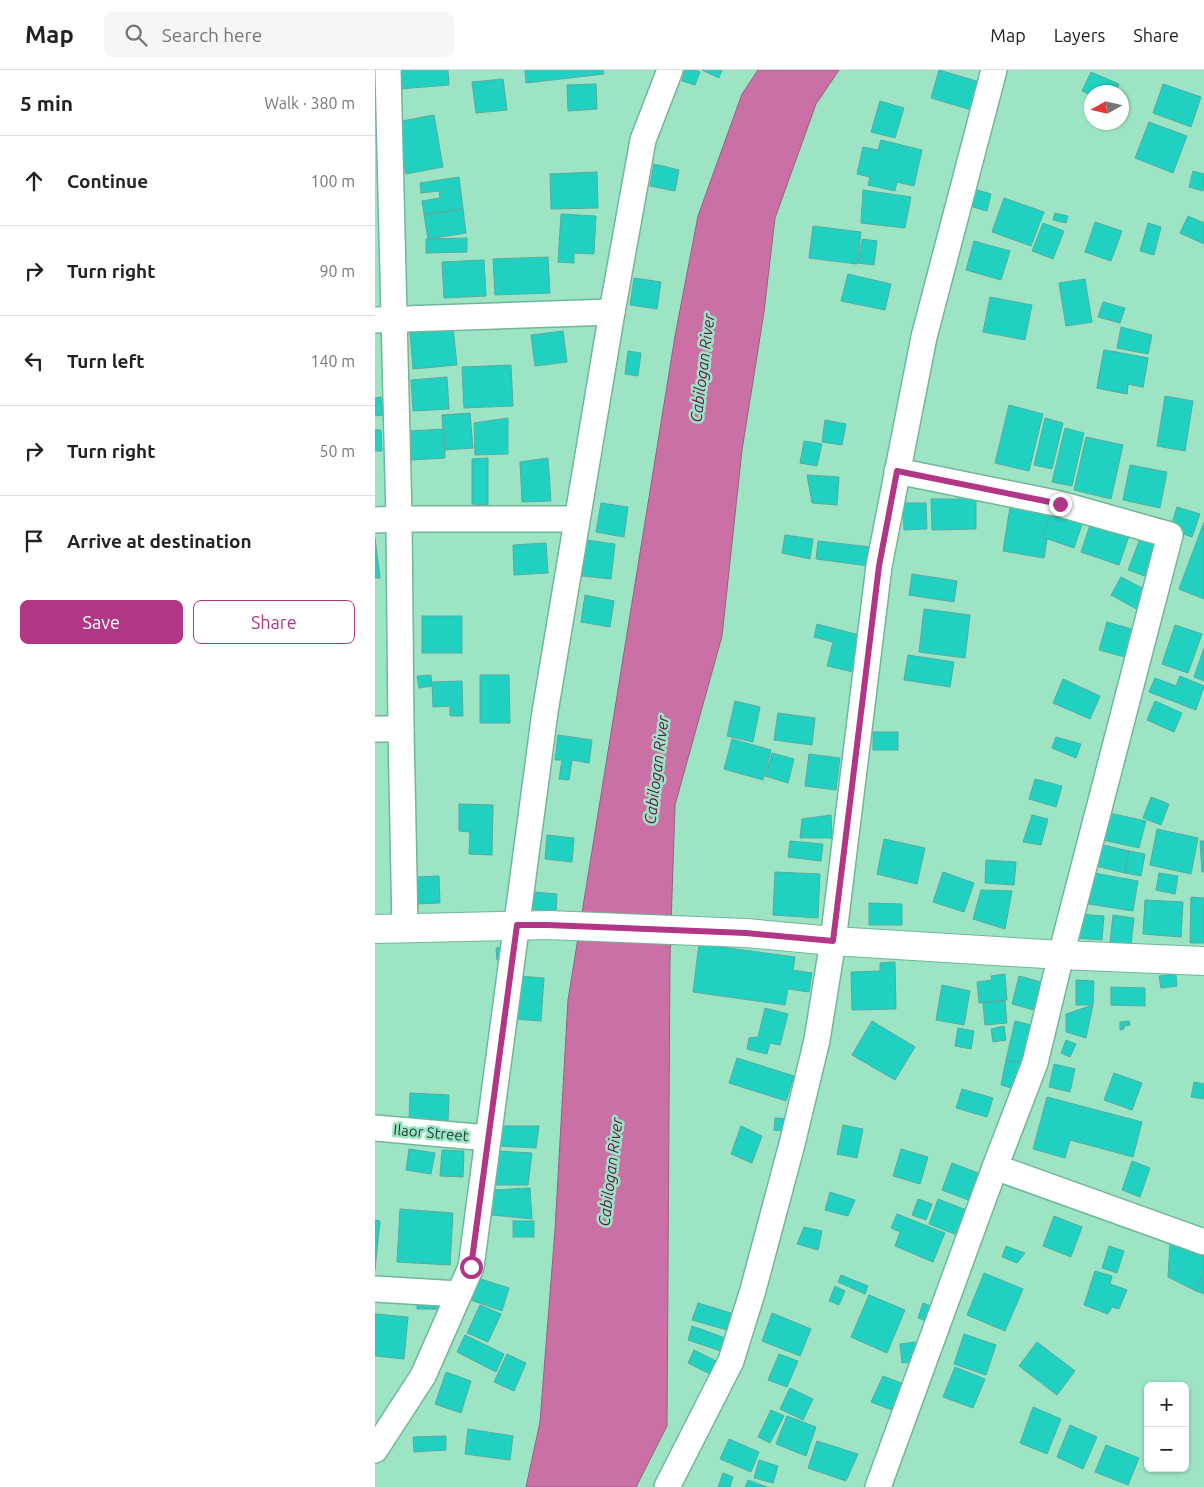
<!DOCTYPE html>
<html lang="en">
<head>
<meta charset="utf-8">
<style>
  body { margin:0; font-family:Ubuntu,sans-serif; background:#f6f6f6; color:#222 }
  .controls { position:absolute; right:15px; bottom:15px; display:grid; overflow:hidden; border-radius:8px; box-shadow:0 1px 4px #0004 }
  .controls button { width:45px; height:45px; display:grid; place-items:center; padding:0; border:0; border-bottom:1px solid #e0e0e0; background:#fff; color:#222; font:25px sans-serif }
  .compass { position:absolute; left:709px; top:15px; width:45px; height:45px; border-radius:50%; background:#fff; box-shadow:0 1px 4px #0004; rotate:262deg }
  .stop { position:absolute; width:15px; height:15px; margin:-11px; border:4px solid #b23686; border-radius:50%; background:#fff }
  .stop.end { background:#b23686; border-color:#fff; box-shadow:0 1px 5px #0008 }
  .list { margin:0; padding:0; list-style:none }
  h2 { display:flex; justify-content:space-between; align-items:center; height:65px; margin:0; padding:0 20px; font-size:21px }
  h2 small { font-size:16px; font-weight:400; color:#767676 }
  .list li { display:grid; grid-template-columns:32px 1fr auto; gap:15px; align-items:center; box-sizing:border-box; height:90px; padding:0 20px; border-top:1px solid #e0e0e0 }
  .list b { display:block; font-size:19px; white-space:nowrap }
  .list em { font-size:16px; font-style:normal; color:#767676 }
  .actions { display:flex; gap:10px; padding:15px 20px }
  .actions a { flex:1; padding:11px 0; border:1px solid #b23686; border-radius:8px; text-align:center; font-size:18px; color:#b23686 }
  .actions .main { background:#b23686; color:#fff }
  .icon { flex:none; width:28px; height:28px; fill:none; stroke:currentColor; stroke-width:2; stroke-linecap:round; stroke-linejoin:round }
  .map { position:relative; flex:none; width:829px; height:1417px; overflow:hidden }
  header { display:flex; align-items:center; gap:30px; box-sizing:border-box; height:70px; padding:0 25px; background:#fff; border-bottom:1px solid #e0e0e0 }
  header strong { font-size:24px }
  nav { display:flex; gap:28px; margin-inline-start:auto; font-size:18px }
  .search { width:350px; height:45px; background:#f6f6f6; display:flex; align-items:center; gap:12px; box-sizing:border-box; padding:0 18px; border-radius:8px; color:#767676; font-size:19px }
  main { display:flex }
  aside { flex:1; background:#fff }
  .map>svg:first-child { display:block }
</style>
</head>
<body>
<header>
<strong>Map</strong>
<div class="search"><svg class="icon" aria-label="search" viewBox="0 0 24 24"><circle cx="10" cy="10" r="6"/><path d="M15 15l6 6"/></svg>Search here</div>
<nav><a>Map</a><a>Layers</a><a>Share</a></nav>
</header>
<main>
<aside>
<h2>5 min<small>Walk · 380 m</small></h2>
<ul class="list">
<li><svg class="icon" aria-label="ahead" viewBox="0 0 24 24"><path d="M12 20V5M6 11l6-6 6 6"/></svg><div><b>Continue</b></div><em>100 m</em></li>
<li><svg class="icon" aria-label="right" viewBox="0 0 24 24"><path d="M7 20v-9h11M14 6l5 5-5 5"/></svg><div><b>Turn right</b></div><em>90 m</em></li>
<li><svg class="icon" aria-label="left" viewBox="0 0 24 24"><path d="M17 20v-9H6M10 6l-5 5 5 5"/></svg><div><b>Turn left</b></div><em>140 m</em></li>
<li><svg class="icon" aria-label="right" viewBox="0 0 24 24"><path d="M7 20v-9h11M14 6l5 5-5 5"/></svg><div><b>Turn right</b></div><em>50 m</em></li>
<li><svg class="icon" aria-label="arrive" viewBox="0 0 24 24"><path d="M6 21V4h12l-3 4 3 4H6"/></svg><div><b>Arrive at destination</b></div></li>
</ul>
<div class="actions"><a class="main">Save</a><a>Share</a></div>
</aside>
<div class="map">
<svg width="829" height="1417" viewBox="0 0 829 1417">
  <rect width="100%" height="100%" fill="#9ce4c4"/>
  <polygon fill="#cb70a5" stroke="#966081" points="383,0 464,0 441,34 400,148 389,242 367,380 347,566 300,735 295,886 292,1356 261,1417 151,1417 165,1352 180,1160 193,930 300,266 323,146 367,24"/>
  <g fill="#20d1c2" stroke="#56aba1">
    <polygon points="23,0 73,0 74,15 24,19"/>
    <polygon points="150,0 228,0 229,4 151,13"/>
    <polygon points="310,0 320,0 325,2 320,15 307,11"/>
    <polygon points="327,0 347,0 344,8"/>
    <polygon points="564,0 608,13 600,41 556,28"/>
    <polygon points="716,2 744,14 741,22 716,22 716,25 707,21"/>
    <polygon points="128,9 132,40 101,43 97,12"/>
    <polygon points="221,14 222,39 193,41 192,15"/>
    <polygon points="788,14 826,27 816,57 778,43"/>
    <polygon points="505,31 529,38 520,68 496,62"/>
    <polygon points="59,45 68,97 31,104 22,52"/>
    <polygon points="774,52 812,66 798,103 760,88"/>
    <polygon points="506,70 547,80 539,116 522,112 520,121 493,115 495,107 482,104 488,77 503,80"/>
    <polygon points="279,94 304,100 300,121 275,116"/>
    <polygon points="818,101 829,104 828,121 814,117"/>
    <polygon points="222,102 223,138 176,139 175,104"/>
    <polygon points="84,107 88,139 49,144 47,131 65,128 64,121 46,123 45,113"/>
    <polygon points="599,119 616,124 612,141 595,136"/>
    <polygon points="488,120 536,127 530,158 486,153"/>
    <polygon points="629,128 669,142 656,176 617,162"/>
    <polygon points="88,139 91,163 53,169 49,145"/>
    <polygon points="680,143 693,146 691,153 678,150"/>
    <polygon points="186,144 221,146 219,184 199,183 199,193 183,192"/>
    <polygon points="813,146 829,153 829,174 805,163"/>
    <polygon points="720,152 747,161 736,191 710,182"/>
    <polygon points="668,153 689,161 678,189 657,181"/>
    <polygon points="773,153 786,157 779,185 765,181"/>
    <polygon points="438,156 486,162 482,194 434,188"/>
    <polygon points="92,168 92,182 51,183 51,169"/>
    <polygon points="487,169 502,171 499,195 483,193"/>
    <polygon points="599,171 635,181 626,210 591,200"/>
    <polygon points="173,187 175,223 120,225 118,189"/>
    <polygon points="109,190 111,226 69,228 67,192"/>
    <polygon points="473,204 516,214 510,240 466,231"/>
    <polygon points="259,208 286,212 282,239 255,235"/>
    <polygon points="710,209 717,252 691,256 684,213"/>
    <polygon points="615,227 657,235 650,270 608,262"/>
    <polygon points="728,232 750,238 745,253 723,247"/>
    <polygon points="78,257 82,295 38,299 35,262"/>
    <polygon points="746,257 777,265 773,284 742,278"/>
    <polygon points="188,261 192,292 160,296 156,265"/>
    <polygon points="729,280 773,288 768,317 753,314 752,324 722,318"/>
    <polygon points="729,280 773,288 768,317 753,314 752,324 722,318"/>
    <polygon points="253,281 266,283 263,306 250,304"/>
    <polygon points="136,295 138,336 89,338 87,297"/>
    <polygon points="72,307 74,339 38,341 36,310"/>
    <polygon points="790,326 818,331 810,381 782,376"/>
    <polygon points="6,327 8,345 0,346 0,328"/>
    <polygon points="634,335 668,344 654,401 620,393"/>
    <polygon points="95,343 98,378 69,380 67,345"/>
    <polygon points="133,348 133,384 100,385 99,353"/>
    <polygon points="670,348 688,353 677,399 659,395"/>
    <polygon points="450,350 471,354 467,375 447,372"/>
    <polygon points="690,358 709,363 697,416 677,412"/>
    <polygon points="69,359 70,388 36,390 35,361"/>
    <polygon points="0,360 6,360 7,381 0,381"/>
    <polygon points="711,367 748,375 736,429 699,420"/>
    <polygon points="429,371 447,374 442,396 425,393"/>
    <polygon points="113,388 113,435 97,434 97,389"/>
    <polygon points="173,388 176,431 147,432 145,392"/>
    <polygon points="755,395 792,402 785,438 748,430"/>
    <polygon points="432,405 464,407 462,435 437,433"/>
    <polygon points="556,429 601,429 601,459 557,460"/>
    <polygon points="226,433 253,437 249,467 221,462"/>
    <polygon points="528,433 551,433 552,459 529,460"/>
    <polygon points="635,437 676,444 669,488 628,481"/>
    <polygon points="802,437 825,444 817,467 795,460"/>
    <polygon points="678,438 709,449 699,478 667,467"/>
    <polygon points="716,452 754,466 744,495 706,482"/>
    <polygon points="829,452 829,529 804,519"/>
    <polygon points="410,465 438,469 435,489 407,483"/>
    <polygon points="766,466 785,473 773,507 753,500"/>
    <polygon points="0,468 5,508 0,508"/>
    <polygon points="211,470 240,474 236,509 207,506"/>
    <polygon points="443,471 496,477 494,496 441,489"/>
    <polygon points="171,473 173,503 139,505 138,475"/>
    <polygon points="537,504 582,511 579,532 534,525"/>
    <polygon points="746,507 773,521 763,540 736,525"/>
    <polygon points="210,525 239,531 235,557 206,552"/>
    <polygon points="549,539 595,545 590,588 544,582"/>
    <rect x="47" y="546" width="40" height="37"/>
    <polygon points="732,552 764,561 757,589 724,580"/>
    <polygon points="442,554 492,567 483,603 452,596 458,572 439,567"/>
    <polygon points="800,555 827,564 813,603 787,594"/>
    <polygon points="829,578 829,611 819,607"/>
    <polygon points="533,585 579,592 575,617 529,610"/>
    <polygon points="56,605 57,616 44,618 42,606"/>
    <polygon points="105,605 134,605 135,653 105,653"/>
    <polygon points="805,606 829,616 821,640 774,622 780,608 801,616"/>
    <polygon points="688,609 725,626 715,649 678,633"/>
    <polygon points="87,611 88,646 75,646 75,636 58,637 57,612"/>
    <polygon points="360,631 385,637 378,672 352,666"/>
    <polygon points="780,631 807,643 799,662 772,650"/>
    <polygon points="403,643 440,648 437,675 399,670"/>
    <rect x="498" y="662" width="25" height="18"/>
    <polygon points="183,665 217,670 214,693 197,690 194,710 184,709 187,690 180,690"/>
    <polygon points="681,667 706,674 701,688 677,678"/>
    <polygon points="357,669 396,680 388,710 349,699"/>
    <polygon points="397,683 419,689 413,713 390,706"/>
    <polygon points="434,684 465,688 461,720 430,716"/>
    <polygon points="660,709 687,716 681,737 654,729"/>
    <polygon points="776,727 794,734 786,755 768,748"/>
    <polygon points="84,734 118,735 117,785 94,784 95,762 84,761"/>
    <polygon points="734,743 771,751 764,778 728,770"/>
    <polygon points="456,745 457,768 425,768 427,749"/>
    <polygon points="657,745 673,749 666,775 648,772"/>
    <polygon points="782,759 823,768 816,804 775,795"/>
    <polygon points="172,765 199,768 197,792 170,789"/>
    <polygon points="509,769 550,778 542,814 502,804"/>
    <polygon points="415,771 448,774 446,791 413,787"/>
    <polygon points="825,771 829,771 829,802 827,802"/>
    <polygon points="724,774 754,781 750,803 721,796"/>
    <polygon points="754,781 770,784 766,806 750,803"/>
    <polygon points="611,790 641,792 639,815 610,813"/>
    <polygon points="400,802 445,804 443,848 398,845"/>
    <polygon points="568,802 599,813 589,842 558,832"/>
    <polygon points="719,803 763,811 758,841 714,834"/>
    <polygon points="784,803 803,806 800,824 781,820"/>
    <polygon points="64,806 65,833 42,834 41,807"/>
    <polygon points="606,820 637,821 630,859 598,849"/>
    <polygon points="158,822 182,824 181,841 157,839"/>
    <polygon points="816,827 829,828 829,873 815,873"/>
    <polygon points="770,830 808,832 806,867 768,864"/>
    <polygon points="494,833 527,834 527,855 494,855"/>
    <polygon points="702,844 729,846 727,870 701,868"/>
    <polygon points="738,845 759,848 756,875 735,872"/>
    <polygon points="324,874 420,887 418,900 437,903 434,922 413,919 410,935 318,922"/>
    <polygon points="132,876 133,888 122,890 121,878"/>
    <polygon points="520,892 521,939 477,940 476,902 505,901 505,893"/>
    <polygon points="630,904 632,930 604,933 602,912 617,910 616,906"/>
    <polygon points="801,904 802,916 786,918 784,906"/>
    <polygon points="142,906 169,908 166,951 139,949"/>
    <polygon points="644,906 666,912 659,940 637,934"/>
    <polygon points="701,910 719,911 718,935 701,935"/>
    <polygon points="567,915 595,921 589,955 561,950"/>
    <polygon points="736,917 770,918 770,936 736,935"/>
    <polygon points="630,931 632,953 610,955 608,933"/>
    <polygon points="718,935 711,968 691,962 691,944"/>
    <polygon points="390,938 413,944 405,975 395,973 392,984 372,979 374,968 383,967"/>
    <polygon points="497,951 540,977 520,1010 477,985"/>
    <polygon points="640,951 660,956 651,994 631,990"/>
    <polygon points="754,951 755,955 749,956 749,959 745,960 745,952"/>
    <polygon points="629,956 631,970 618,972 616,959"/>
    <polygon points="583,958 599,961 596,979 580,976"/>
    <polygon points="691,970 701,974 695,987 686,983"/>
    <polygon points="362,988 419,1006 411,1031 354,1013"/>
    <polygon points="631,990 651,994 640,1019 626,1015"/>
    <polygon points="679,994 700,999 695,1022 674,1017"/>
    <polygon points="739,1003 767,1013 757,1040 729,1030"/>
    <polygon points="819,1012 829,1014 829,1029 816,1027"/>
    <polygon points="587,1019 618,1028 612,1047 581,1038"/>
    <polygon points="35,1023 74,1025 73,1053 34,1050"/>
    <polygon points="672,1027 767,1052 758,1087 695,1070 690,1088 658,1079"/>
    <polygon points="400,1048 415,1049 414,1061 399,1060"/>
    <polygon points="468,1055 488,1059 482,1088 462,1084"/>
    <polygon points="123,1056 164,1056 161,1078 123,1076"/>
    <polygon points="366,1056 387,1066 377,1093 356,1084"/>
    <polygon points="34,1079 60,1083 56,1104 31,1100"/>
    <polygon points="526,1079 553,1087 545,1114 518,1106"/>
    <polygon points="67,1080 89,1081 88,1107 65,1106"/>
    <polygon points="121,1081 157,1083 153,1115 120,1115"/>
    <polygon points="757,1091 775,1098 765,1127 747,1120"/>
    <polygon points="577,1093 603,1103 593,1130 567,1120"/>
    <polygon points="155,1118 157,1149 117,1145 118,1120"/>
    <polygon points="455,1122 480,1130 473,1146 450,1140"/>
    <polygon points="543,1129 557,1134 551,1150 537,1145"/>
    <polygon points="563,1129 599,1143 590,1168 554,1154"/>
    <polygon points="25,1139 78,1143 75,1195 22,1192"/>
    <polygon points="522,1144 570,1163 558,1192 520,1176 525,1162 516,1158"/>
    <polygon points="679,1146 707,1157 696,1187 668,1176"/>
    <polygon points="0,1150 5,1151 0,1200"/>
    <rect x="138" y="1151" width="21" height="16"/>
    <polygon points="429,1157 447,1161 443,1180 422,1174"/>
    <polygon points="795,1173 829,1186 829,1201 821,1221 793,1207"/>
    <polygon points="631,1176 650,1183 642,1193 627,1187"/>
    <polygon points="734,1176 749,1181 742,1203 727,1198"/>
    <polygon points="720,1201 737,1206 735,1214 752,1220 744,1239 737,1237 733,1244 709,1235"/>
    <polygon points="829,1201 829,1224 821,1221"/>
    <polygon points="609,1203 648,1219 630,1261 592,1245"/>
    <polygon points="466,1205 493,1216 490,1224 463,1212"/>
    <polygon points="96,1206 134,1218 127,1241 90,1228"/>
    <polygon points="460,1216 470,1221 464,1235 454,1231"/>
    <polygon points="494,1225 530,1240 512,1283 476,1267"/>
    <rect x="42" y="1227" width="20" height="12"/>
    <polygon points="323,1233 356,1243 352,1260 317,1250"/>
    <polygon points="548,1233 563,1239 559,1254 543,1248"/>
    <polygon points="105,1235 126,1244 113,1272 92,1263"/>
    <polygon points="397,1243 436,1259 425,1286 387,1271"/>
    <polygon points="0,1244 33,1247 29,1289 0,1286"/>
    <polygon points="317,1256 353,1269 349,1282 313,1270"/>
    <polygon points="589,1264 621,1275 611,1305 579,1294"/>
    <polygon points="90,1265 129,1284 121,1302 82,1282"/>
    <polygon points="540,1272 542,1291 527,1293 525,1274"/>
    <polygon points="662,1272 700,1301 682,1325 644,1296"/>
    <polygon points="319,1280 341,1291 335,1304 313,1293"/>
    <polygon points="132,1284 151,1293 139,1321 119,1312"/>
    <polygon points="404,1284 423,1291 412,1317 393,1310"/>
    <polygon points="580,1297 610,1309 598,1338 568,1327"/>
    <polygon points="71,1302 96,1311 86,1343 60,1334"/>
    <polygon points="508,1306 529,1314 520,1341 496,1332"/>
    <polygon points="415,1318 438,1329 428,1350 405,1339"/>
    <polygon points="658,1337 686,1349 672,1384 645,1373"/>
    <polygon points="396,1340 409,1346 395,1373 383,1367"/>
    <polygon points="412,1346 441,1357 431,1386 401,1374"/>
    <polygon points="695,1355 722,1367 708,1399 682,1387"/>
    <polygon points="93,1359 138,1366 135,1390 90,1384"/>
    <polygon points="71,1366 71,1380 39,1382 38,1367"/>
    <polygon points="354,1369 384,1382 376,1402 345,1389"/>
    <polygon points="442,1371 483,1384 471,1411 433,1398"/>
    <polygon points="731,1375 764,1388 753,1415 720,1402"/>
    <polygon points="384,1390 403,1396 398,1413 379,1408"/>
    <polygon points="348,1403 358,1407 355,1417 343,1417"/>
    <polygon points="373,1410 392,1417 370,1417"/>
  </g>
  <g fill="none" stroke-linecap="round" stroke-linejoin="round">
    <defs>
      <g id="street">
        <polyline points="13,0 24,449 26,659 30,857"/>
        <polyline points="0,250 237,242"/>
        <polyline points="0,450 24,449 202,449"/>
        <polyline points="0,659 26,659"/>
        <polyline points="0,1058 113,1068"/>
        <polyline points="620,1097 829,1172"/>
        <polyline points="0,1219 84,1224"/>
        <polyline points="0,1380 48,1306 96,1197 170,642 237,242 268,70 295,0"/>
        <polyline points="292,1417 356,1291 378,1220 417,1074 442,970 458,871 504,496 549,267 619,0"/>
        <polyline points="503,1417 620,1097 660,993 686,885 795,465 685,434 522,401"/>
      </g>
      <polyline id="secondary" points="0,859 173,855 371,863 458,871 686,885 829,891"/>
    </defs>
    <use href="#street" stroke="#70b799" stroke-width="28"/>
    <use href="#secondary" stroke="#70b799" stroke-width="30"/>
    <use href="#street" stroke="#fff" stroke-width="25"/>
    <use href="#secondary" stroke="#fff" stroke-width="28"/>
  </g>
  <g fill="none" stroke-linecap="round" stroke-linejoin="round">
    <polyline stroke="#b23686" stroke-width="6" points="96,1197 142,855 173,855 371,863 458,871 504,496 522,401 685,434"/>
  </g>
  <g text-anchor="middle" stroke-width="5" stroke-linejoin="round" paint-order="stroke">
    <g font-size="15" fill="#1c3a2e" stroke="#9ce4c4">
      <text transform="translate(56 1063) rotate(5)" y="5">Ilaor Street</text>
    </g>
    <g font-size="16" font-style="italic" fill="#66134a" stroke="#9ce4c4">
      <text transform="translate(327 298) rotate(-83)" y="6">Cabilogan River</text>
      <text transform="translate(281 700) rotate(-83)" y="6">Cabilogan River</text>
      <text transform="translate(235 1102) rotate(-83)" y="6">Cabilogan River</text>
    </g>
  </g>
</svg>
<div class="controls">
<button>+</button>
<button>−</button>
</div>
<svg class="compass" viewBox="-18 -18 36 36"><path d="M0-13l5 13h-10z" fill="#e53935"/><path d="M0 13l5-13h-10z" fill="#767676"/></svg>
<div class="stop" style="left:96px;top:1197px"></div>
<div class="stop end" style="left:685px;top:434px"></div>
</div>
</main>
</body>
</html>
